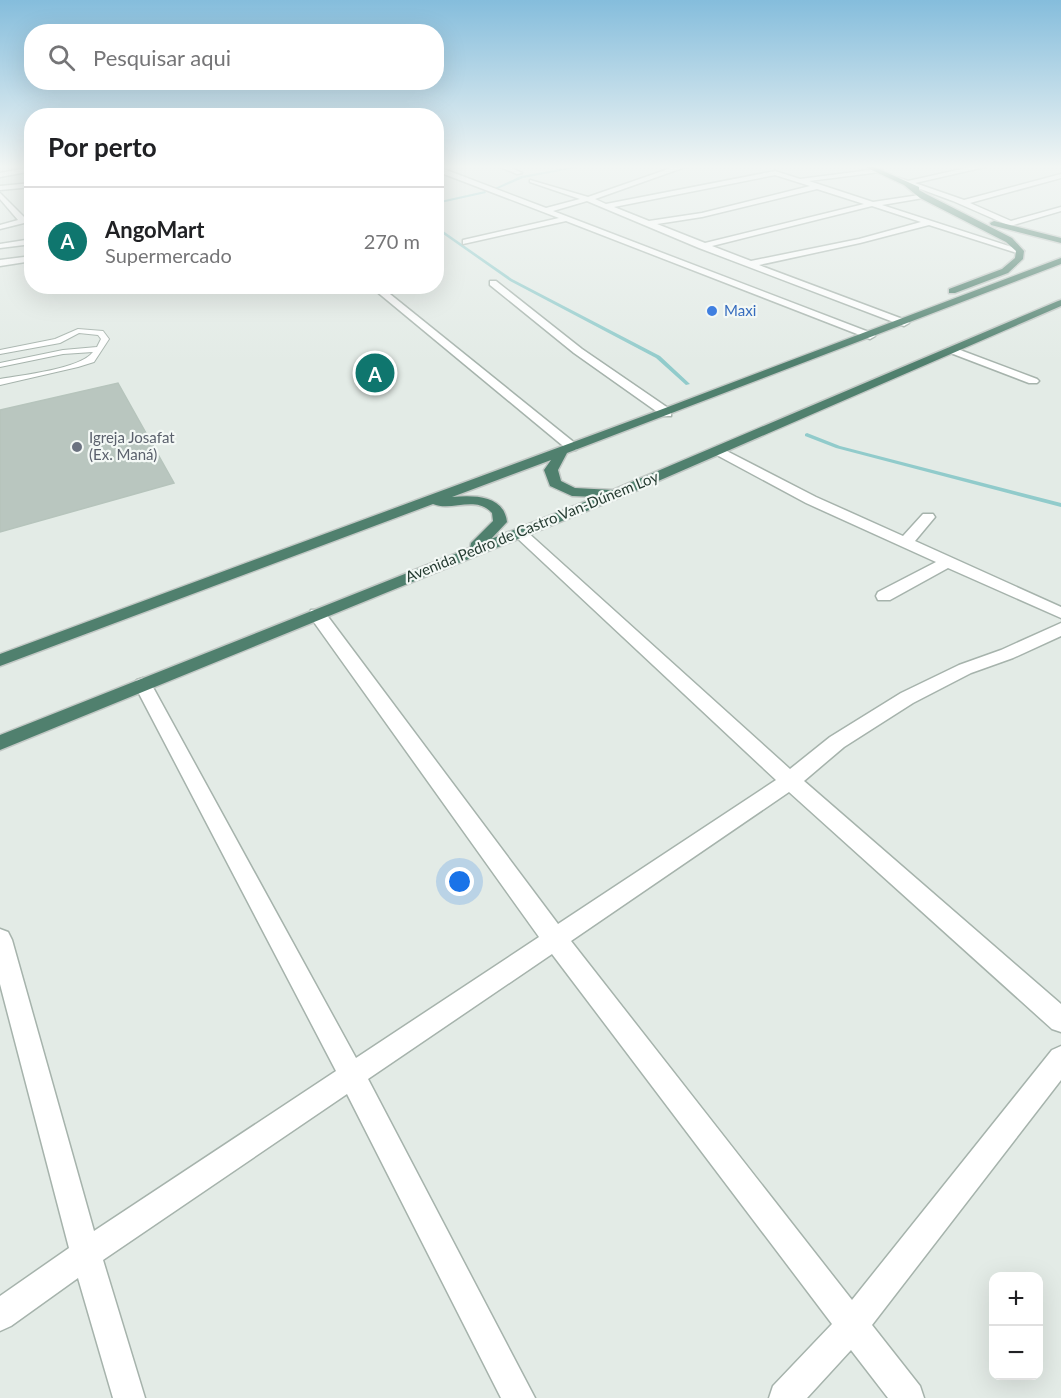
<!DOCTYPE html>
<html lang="pt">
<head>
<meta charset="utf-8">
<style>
  body { margin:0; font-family:Lato,sans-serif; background:#f6f6f6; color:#202124 }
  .controls { position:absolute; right:18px; bottom:18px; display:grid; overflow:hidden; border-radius:12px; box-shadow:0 6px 24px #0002 }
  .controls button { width:54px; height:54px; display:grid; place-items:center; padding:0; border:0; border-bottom:2px solid #e0e0e0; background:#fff; color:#202124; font:30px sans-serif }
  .you { position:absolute; left:460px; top:882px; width:21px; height:21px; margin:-15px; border:4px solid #fff; border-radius:50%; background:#1a73e8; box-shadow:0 0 0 9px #1a73e833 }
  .badge { display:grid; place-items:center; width:39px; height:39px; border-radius:50%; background:#0f766e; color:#fff; font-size:20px; font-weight:700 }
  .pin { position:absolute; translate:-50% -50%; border:3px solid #fff; box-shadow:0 2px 6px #0006 }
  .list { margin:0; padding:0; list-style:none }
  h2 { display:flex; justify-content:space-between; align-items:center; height:78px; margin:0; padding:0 24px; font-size:26px }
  h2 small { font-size:20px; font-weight:400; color:#757577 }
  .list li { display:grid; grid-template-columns:39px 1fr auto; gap:18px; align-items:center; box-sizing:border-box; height:108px; padding:0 24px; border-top:2px solid #e0e0e0 }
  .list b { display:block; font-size:22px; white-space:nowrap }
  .list p { margin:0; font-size:20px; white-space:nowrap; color:#757577 }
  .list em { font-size:20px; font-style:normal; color:#757577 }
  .icon { flex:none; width:33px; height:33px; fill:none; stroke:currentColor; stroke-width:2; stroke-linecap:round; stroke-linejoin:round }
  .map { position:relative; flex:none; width:1061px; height:1398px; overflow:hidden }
  .search { position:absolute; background:#fff; box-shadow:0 6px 24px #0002; left:24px; top:24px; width:420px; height:66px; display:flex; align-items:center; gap:15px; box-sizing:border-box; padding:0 21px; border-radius:24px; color:#757577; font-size:22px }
  .panel { position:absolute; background:#fff; box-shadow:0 6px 24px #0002; left:24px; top:108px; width:420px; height:186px; border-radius:24px }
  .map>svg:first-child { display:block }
</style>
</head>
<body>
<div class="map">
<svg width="1061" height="1398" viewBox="0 0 1061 1398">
  <rect width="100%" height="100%" fill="#e3ebe6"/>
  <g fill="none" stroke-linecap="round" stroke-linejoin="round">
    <g fill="#91cbcb" fill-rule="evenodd">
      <polygon points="578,166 586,166 523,178 495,190 493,189 521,176"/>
      <polygon points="485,191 486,193 436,204 436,202"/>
      <polygon points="436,226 512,279 660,356 690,384 686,385 656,358 510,281 436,229"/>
      <polygon points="807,433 840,446 1061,503 1061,507 836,448 805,436 805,434"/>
    </g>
  </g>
  <polygon fill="#b9c6bf" stroke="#b6c4bc" stroke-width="1.5" points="118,383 174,483 0,532 0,410"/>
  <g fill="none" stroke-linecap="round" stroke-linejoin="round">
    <defs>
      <path id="service" d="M78 329 103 331 109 339 94 362 78 367 0 385V379C22 375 80 369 93 352L63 354 0 367V363L63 350 97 347 101 339 98 335 79 333 60 343 0 354V350L55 339Z"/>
      <g id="minor">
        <path d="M436 166 546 208 580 199 530 182V180L588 197 677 166H688L595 199 606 204 775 171 800 179 878 169 880 172 809 181 873 202 926 194 923 198 882 205 1024 251 1017 253 929 225 860 243 759 265 908 321 909 323 904 326 699 248 587 201 553 211 874 334 875 336 870 339 566 221 463 244V240L559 218 436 171ZM775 175 810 186 702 213 649 221 614 207ZM817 189 864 204 705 243 657 224 702 217ZM872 206 921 222 859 239 751 261 712 246Z"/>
        <polygon points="498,166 508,166 522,173 517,174"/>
        <polygon points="975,166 989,166 915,183 964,200 1061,174 1061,178 970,203 1011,221 1061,207 1061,211 1010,226 953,201 896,180 899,178 908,181"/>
        <polygon points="32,167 32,171 0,177 0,173"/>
        <polygon points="32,183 32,187 0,190 0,186"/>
        <polygon points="0,193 25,218 32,217 32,221 0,229 0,225 18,220 0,199"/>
        <polygon points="32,239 32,244 0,248 0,244"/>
        <polygon points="32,256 32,261 0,266 0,260"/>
        <polygon points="490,281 496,281 582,349 671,410 671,416 663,416 574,353 490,285"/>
        <polygon points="370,286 380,286 576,444 578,447 576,450 568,450"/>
        <polygon points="952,347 1037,379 1039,381 1037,383 1029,383 948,352 948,348"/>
        <polygon points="717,446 816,497 903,536 923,514 933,514 935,517 915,541 1061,607 1061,618 948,568 890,600 878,600 876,596 878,592 936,562 806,503 713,453 711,450"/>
        <polygon points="520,529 525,530 790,769 830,737 901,693 959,665 1001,650 1061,623 1061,636 1013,658 971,673 913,703 844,747 804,781 1061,1004 1061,1032 1052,1029 789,792 571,941 852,1300 1052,1050 1061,1046 1061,1080 872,1325 920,1386 924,1398 888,1398 851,1350 807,1398 769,1398 773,1386 832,1324 552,954 368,1079 535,1398 501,1398 347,1094 103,1260 145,1398 113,1398 78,1278 11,1326 0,1331 0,1296 69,1248 0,984 0,929 8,932 12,940 94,1231 336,1071 134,684 137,680 143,678 149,680 356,1058 539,937 311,618 309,614 311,610 323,610 558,924 776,780 515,536 513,533"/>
      </g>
      <g id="trunk">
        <polygon points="863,166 872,166 919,187 919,190 926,194 1012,238 1024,251 1023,259 1008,273 955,293 949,293 949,289 1002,269 1015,258 1016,251 1006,242 920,198 904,185"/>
        <polygon points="994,221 1061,238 1061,243 991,225 990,223"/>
        <path d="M1061 258V264L567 453 558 470 561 481 575 488 613 490 1058 301 1061 300V306L626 495 0 750V735L470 548 471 543 493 521 492 513C476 495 451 512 433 504L0 666V654L660 410ZM551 460 544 470 550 486 572 496 597 497 491 539 507 522C504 495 474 495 452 497Z"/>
      </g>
    </defs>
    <use href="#service" stroke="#a6b3ac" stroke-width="2"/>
    <use href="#minor" stroke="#a6b3ac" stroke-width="3"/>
    <use href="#trunk" stroke="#c2c8c5" stroke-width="3"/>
    <use href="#service" fill="#fff" fill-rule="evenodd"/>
    <use href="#minor" fill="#fff" fill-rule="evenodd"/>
    <use href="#trunk" fill="#50806e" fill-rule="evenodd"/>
  </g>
  <linearGradient id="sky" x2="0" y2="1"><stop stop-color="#85bddc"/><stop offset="0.46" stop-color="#f2f6f4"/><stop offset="1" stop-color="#f2f6f4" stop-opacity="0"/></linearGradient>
  <rect width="1061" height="362" fill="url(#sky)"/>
  <circle fill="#3f7fe0" stroke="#f3f8f5" stroke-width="2" cx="712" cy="311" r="6"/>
  <circle fill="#6b7280" stroke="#f3f8f5" stroke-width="2" cx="77" cy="447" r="6"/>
  <g text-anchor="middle" stroke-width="4.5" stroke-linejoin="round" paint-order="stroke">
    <g font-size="15" fill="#366cbe" stroke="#f3f8f5" text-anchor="start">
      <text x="724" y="316">Maxi</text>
    </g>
    <g font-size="15" fill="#5b616d" stroke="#f3f8f5" text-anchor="start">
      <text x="89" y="443">Igreja Josafat<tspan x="89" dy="17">(Ex. Maná)</tspan></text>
    </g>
    <g font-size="15" fill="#253b31" stroke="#f3f8f5">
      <text transform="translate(532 527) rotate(-22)" y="5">Avenida Pedro de Castro Van-Dúnem Loy</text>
    </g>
  </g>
</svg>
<div class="controls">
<button>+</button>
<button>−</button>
</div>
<div class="you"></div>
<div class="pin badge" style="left:375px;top:373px">A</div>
<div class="search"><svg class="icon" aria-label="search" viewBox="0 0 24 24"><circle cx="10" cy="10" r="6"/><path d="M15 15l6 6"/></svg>Pesquisar aqui</div>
<section class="panel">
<h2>Por perto<small></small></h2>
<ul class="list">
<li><span class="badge">A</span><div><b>AngoMart</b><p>Supermercado</p></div><em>270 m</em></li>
</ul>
</section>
</div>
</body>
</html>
